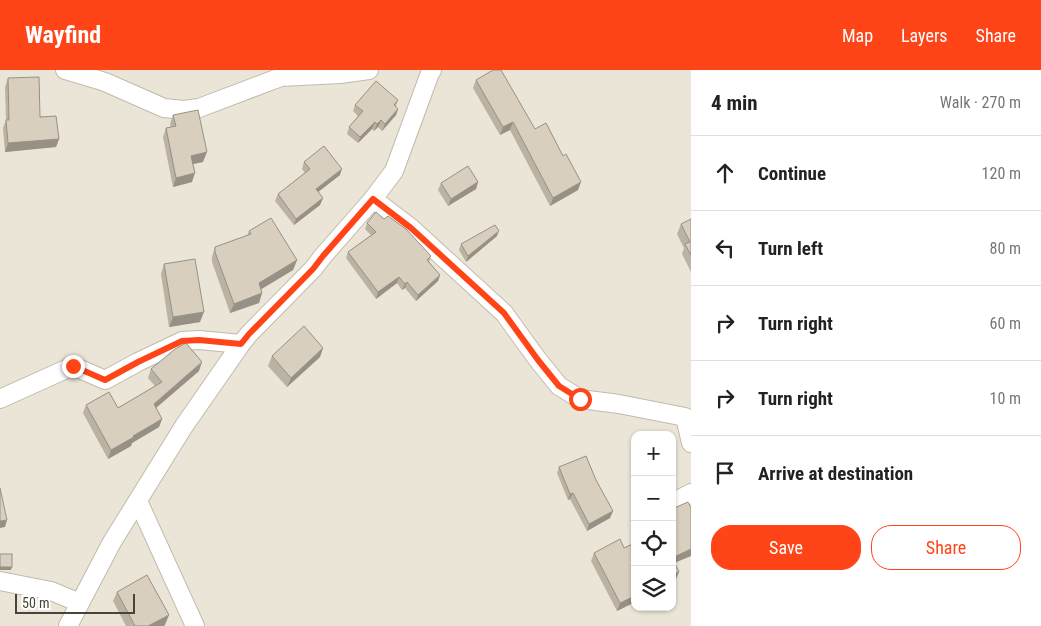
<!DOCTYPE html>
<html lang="en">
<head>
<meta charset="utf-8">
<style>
  body { margin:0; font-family:"Roboto Condensed",sans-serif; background:#f6f6f6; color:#222 }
  .controls { position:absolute; right:15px; bottom:15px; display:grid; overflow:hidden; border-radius:10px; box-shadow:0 1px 4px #0004 }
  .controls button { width:45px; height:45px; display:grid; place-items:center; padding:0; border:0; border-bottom:1px solid #e0e0e0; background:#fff; color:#222; font:25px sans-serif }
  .scale { position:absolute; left:15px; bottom:12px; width:120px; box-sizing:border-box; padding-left:5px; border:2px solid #4a4337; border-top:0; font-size:14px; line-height:18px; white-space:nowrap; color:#4a4337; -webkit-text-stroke:4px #fff; paint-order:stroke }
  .stop { position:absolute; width:15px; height:15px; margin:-11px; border:4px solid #ff4417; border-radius:50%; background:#fff }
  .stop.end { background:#ff4417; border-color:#fff; box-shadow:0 1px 5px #0008 }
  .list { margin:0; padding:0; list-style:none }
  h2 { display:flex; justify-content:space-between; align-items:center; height:65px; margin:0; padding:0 20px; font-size:21px }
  h2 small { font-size:16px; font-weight:400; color:#767676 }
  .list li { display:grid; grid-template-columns:32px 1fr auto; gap:15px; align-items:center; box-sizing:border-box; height:75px; padding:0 20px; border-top:1px solid #e0e0e0 }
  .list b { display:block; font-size:19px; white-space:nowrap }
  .list em { font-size:16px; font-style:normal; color:#767676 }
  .actions { display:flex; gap:10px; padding:15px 20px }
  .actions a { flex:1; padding:11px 0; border:1px solid #ff4417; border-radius:20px; text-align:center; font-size:18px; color:#ff4417 }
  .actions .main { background:#ff4417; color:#fff }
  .icon { flex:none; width:28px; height:28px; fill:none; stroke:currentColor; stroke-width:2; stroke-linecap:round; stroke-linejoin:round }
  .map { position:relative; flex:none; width:691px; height:556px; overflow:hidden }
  header { display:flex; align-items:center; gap:30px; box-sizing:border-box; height:70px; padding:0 25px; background:#ff4417; color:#fff }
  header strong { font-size:24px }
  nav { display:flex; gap:28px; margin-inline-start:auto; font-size:18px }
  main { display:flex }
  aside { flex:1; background:#fff }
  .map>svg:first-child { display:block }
</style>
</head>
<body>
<header>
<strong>Wayfind</strong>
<nav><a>Map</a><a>Layers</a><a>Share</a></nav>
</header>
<main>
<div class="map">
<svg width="691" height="556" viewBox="0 0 691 556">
  <rect width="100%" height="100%" fill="#f5f2e9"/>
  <path fill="#eae5d7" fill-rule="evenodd" d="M0 0H691V556H0ZM635 365H672V537H635Z"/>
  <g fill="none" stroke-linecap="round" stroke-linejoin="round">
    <defs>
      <g id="minor">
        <polyline points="65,0 105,12 164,38 184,40 199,38 281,7 340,4 369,0"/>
        <polyline points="373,129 411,158 504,243 538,290 559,316 580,329 619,334 685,347 691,373"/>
        <polyline points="0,329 73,296 105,310 138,292 182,271 199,270 241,274"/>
        <polyline points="138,431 195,556"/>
        <polyline points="672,433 691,423"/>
        <polyline points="0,511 51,521 80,533"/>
        <polyline points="68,556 112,472 184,356 241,274 249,264 313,199 323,186 373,129 394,101 430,3 432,0"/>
      </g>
    </defs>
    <use href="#minor" stroke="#c2bbab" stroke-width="20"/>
    <use href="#minor" stroke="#fff" stroke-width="18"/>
  </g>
  <g fill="#bab2a3">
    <polygon points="8,8 59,69 56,77 5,82 3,58 6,50 5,17"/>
    <polygon points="476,10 535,59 578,120 550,136 510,60 500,65 473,18"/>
    <polygon points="398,30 396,36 398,39 396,45 382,61 378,57 374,61 372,59 358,73 347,64 349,57 358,46 353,41 355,35"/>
    <polygon points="173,45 203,92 193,94 192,112 173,117 163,67 166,58 171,57 170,54"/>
    <polygon points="304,92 340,105 318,122 323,128 320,135 294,155 275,131 278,124 305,103 302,99"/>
    <polygon points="478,112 476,119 448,136 438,120 441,113"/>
    <polygon points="384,149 431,186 429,192 440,205 438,211 416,231 405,218 402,220 397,213 376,229 346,188 348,182 371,165 365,159 367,153"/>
    <polygon points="691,149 691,202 682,184 684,178 677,164 681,154"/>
    <polygon points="249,161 297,190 293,200 261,219 262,223 259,233 230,243 212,192 212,187 215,177 247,166"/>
    <polygon points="497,166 466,192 459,180 461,174"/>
    <polygon points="164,194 200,252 169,257 161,204"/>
    <polygon points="323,278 320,287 287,317 268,296 272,286"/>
    <polygon points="151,299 199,301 156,338 162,349 159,357 132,373 131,376 108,389 83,343 86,335 118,338 155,316 148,308"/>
    <polygon points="559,397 613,441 610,448 587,461 570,429 568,430 557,403"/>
    <polygon points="635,473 635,532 617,541 591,491 594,483 624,478"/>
    <polygon points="117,522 165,555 163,556 126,556 113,531"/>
  </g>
  <g fill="#979185">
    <polygon points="398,39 396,45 382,61 385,54"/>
    <polygon points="381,50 378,57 374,61 377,54"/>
    <polygon points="375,52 372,59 358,73 360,67"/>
    <polygon points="513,52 510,60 500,65 503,57"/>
    <polygon points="59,69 56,77 5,82 8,73"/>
    <polygon points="207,82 203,92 188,95 191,86"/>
    <polygon points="342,99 340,105 313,126 316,119"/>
    <polygon points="195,103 192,112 173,117 176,108"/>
    <polygon points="478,112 476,119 448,136 451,129"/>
    <polygon points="581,112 578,120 550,136 553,128"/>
    <polygon points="323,128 320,135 294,155 296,149"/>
    <polygon points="499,161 497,166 466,192 468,186"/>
    <polygon points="297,190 293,200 255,223 259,213"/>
    <polygon points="440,205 438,211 416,231 418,225"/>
    <polygon points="399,207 397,213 376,229 378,222"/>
    <polygon points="407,212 405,218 402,220 405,214"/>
    <polygon points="262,223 259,233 230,243 234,234"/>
    <polygon points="204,242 200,252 169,257 173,247"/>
    <polygon points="323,278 320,287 287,317 291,308"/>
    <polygon points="202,292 199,301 150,343 154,334"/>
    <polygon points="162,349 159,357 132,373 131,376 108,389 111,380 133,366"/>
    <polygon points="573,423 570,429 568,430 570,424"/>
    <polygon points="613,441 610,448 587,461 589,454"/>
    <polygon points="7,450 5,457 0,458 0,451"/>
    <polygon points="691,479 691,486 672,494 672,488"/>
    <polygon points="0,497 12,497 11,500 0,500"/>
    <polygon points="679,502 676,509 672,511 672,505"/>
    <polygon points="635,526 635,532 617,541 620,533"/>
    <polygon points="169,545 165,555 163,556 148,556"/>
  </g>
  <g fill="#d8cfbe" stroke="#979185">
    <polygon points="493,0 501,0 535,59 546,53 563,86 566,84 581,112 553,128 513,52 503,57 476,10"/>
    <polygon points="39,7 40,47 56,46 59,69 8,73 6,50 9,50 8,8"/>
    <polygon points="376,11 398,30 394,35 398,39 385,54 381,50 377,54 375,52 360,67 349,57 363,41 355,35"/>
    <polygon points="198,40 207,82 191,86 195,103 176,108 166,58 176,56 173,45"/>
    <polygon points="324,76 342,99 316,119 323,128 296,149 278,124 310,99 304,92"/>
    <polygon points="468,96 478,112 451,129 441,113"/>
    <polygon points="376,142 384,149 388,146 406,159 431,186 427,190 440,205 418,225 407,212 405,214 399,207 378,222 348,182 376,162 367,153"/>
    <polygon points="271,148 297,190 259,213 262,223 234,234 215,182 215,177 251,164 249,161"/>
    <polygon points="691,149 691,185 685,174 690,172 681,154"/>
    <polygon points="495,155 499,161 468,186 461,174"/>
    <polygon points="195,189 204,242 173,247 164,194"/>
    <polygon points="304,256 323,278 291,308 272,286"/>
    <polygon points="186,273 202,292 154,334 162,349 133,366 134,367 111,380 86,335 109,322 118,338 162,312 151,299 175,279"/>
    <polygon points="586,386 596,410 613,441 589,454 573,423 570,424 559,397"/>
    <polygon points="0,418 7,450 0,451"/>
    <polygon points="688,432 691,438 691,479 672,488 679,502 672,505 672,439"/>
    <polygon points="620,469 624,478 635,473 635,526 620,533 594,483"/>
    <rect x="0" y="484" width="12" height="13"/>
    <polygon points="147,505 169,545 148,556 135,556 117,522"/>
  </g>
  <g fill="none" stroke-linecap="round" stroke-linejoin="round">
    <polyline stroke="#ff4417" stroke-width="6" points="73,296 105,310 138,292 182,271 199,270 241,274 249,264 313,199 323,186 373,129 411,158 504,243 538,290 559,316 580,329"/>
  </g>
</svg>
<div class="controls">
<button>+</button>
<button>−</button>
<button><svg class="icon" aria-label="locate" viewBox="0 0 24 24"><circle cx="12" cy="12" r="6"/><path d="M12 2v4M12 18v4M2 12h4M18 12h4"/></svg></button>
<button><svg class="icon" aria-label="layers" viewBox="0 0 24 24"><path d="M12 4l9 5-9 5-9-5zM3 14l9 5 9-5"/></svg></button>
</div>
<div class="scale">50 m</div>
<div class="stop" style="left:580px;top:329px"></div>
<div class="stop end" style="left:73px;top:296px"></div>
</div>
<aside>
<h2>4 min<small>Walk · 270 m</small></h2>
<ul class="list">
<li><svg class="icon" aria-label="ahead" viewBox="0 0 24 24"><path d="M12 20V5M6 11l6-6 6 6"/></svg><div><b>Continue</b></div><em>120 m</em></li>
<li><svg class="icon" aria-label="left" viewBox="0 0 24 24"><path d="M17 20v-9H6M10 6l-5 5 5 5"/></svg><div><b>Turn left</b></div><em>80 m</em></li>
<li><svg class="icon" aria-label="right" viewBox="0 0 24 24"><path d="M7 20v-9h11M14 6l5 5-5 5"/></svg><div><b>Turn right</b></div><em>60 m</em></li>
<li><svg class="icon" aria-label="right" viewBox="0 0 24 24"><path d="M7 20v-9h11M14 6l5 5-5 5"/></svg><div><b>Turn right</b></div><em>10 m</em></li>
<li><svg class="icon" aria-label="arrive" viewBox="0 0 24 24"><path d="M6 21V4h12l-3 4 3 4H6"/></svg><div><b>Arrive at destination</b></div></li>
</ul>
<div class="actions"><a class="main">Save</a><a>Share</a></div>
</aside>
</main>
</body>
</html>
